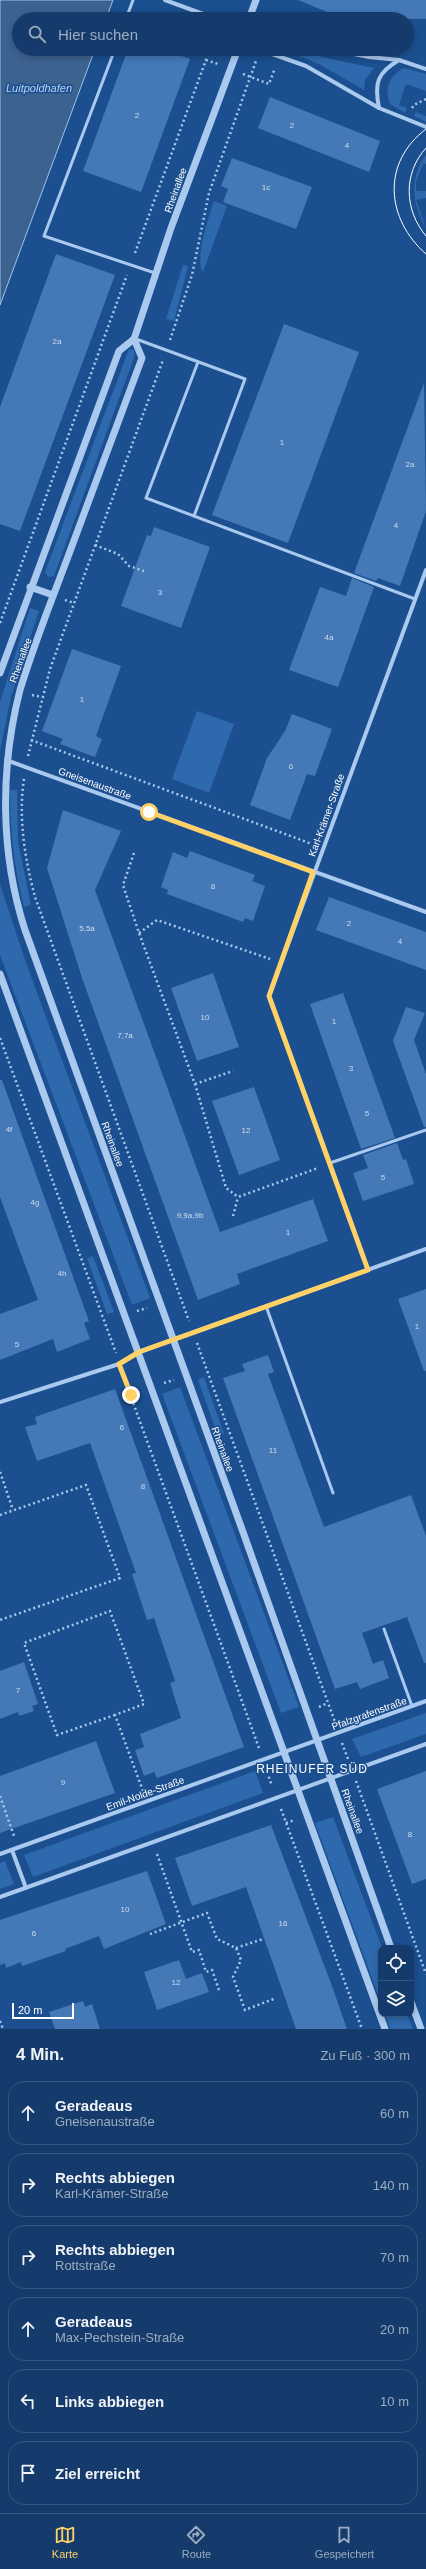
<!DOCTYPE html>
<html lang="de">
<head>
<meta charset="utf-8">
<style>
  body { margin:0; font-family:Arial,sans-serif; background:#214673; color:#f1f3f6 }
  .controls { position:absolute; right:12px; bottom:12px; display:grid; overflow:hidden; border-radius:8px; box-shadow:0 2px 6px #0003 }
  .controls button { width:36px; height:36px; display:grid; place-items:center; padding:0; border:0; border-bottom:1px solid #33557e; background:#143b6b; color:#f1f3f6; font:20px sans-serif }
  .scale { position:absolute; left:12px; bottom:10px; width:62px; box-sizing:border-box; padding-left:4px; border:2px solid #fff; border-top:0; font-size:11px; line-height:14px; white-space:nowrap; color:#fff; -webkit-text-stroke:3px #1b4f8f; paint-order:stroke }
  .stop { position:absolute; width:12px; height:12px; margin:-9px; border:3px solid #ffd166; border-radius:50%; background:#fff }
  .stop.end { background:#ffd166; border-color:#fff; box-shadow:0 1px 4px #0008 }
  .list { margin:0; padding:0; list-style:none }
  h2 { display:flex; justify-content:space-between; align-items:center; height:52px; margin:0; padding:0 16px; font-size:17px }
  h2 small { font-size:13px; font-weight:400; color:#9dadc1 }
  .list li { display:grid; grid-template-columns:26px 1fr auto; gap:12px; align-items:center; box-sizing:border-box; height:64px; margin:0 8px 8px; padding:0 8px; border:1px solid #33557e; border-radius:16px }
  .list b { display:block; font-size:15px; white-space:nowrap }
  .list p { margin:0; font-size:13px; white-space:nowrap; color:#9dadc1 }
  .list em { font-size:13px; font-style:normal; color:#9dadc1 }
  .icon { flex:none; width:22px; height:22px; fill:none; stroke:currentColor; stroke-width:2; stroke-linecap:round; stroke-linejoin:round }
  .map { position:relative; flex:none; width:426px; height:2029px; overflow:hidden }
  .search { position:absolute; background:#143b6b; box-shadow:0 2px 6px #0003; left:12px; right:12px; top:12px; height:44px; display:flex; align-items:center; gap:10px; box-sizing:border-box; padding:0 14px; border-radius:22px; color:#9dadc1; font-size:15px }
  .sheet { height:484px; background:#143b6b }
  nav { display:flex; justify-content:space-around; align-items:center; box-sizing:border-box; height:56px; border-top:1px solid #33557e; background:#143b6b; font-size:11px; color:#9dadc1 }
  nav a { display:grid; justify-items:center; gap:2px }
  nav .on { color:#ffd166 }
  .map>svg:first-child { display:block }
</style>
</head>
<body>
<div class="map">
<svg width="426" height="2029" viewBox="0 0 426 2029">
  <rect width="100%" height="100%" fill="#1b4f8f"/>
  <g fill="#2e69ad">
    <polygon points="289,49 298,49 322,57 374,68 365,80 364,90 319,64 288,52"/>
    <path d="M404 68 426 74V91L406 84 399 105 407 108 405 113 390 104C384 89 389 76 404 68Z"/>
    <polygon points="416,112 426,116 426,122 414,116"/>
    <path d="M426 155V164L423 163 416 182V191H426V198L416 200 426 228C412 205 409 177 426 155Z"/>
    <path d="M214 201 227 206 203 272C194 261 209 215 214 201Z"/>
    <polygon points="183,265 188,266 174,321 166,319"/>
    <polygon points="129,349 134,350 135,355 54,576 48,577 45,572"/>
    <polygon points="30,608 39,611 11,697 0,751 0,702"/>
    <polygon points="197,711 234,724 209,793 172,779"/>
    <path d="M10 790H17L18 842 31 905 24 907C14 868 10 830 10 790Z"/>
    <polygon points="0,884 25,960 150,1298 132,1305 0,955"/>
    <polygon points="93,1256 114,1312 107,1314 87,1258"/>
    <polygon points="204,1377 224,1434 218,1436 198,1380"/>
    <polygon points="180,1387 299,1707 281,1713 162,1394"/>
    <polygon points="426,1713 426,1734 361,1757 352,1739"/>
    <polygon points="255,1771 263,1793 33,1877 24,1855"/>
    <polygon points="333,1817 382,1948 381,2003 315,1823"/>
    <polygon points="5,1861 14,1884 0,1889 0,1863"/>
    <polygon points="385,2014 407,2014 413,2029 390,2029"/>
  </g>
  <polygon fill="#3c6290" stroke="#9cc4f0" points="0,0 113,0 106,19 19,19 19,49 95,49 0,305"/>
  <g fill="#4478b7">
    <polygon points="298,0 426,0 426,19 344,19"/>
    <polygon points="128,49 162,49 190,59 141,192 83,171"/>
    <polygon points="270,97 380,141 369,172 258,128"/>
    <polygon points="232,158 312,187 296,229 223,202 228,189 221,186"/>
    <polygon points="56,254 115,275 20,531 0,524 0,407"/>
    <polygon points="284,324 359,352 288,543 212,515"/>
    <polygon points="424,383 426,511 400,586 378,578 376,581 354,573"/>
    <polygon points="154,527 210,547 181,628 121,606 147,535 151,536"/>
    <polygon points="352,578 374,587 338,687 289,670 320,587 346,596"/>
    <polygon points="72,649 121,666 96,736 102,739 95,757 60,744 63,739 42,731"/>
    <polygon points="292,714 332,729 315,776 307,774 290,820 250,805 267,758 285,731"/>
    <polygon points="63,810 121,831 95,890 220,1232 313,1199 328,1241 237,1274 240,1284 198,1300 82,978 47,868"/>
    <polygon points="190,851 255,875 252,881 265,886 253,921 245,918 243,922 167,894 168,890 161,887 173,852 187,858"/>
    <polygon points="329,897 426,932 426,970 316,930"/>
    <polygon points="213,973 239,1047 197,1061 171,988"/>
    <polygon points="343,993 395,1138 361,1149 310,1004"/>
    <polygon points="406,1007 425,1013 414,1040 426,1074 426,1127 424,1127 393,1041"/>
    <polygon points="0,1080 2,1080 89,1321 84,1323 90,1339 57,1352 53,1339 0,1360 0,1314 38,1300 0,1197"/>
    <polygon points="254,1087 280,1160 239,1175 212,1101"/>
    <polygon points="397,1143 403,1160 406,1159 414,1184 363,1201 353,1173 368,1168 363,1155"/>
    <polygon points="426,1289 426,1371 424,1371 398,1299"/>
    <polygon points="268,1355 274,1372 268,1374 324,1527 411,1495 426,1536 426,1663 424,1663 407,1617 362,1633 373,1664 383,1660 389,1678 360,1689 357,1682 335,1689 223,1378 245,1371 242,1364"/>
    <polygon points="115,1389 244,1747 157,1778 154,1772 144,1776 135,1750 144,1747 140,1734 181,1718 170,1683 175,1681 154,1618 147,1620 132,1574 136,1573 90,1443 37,1461 25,1427 37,1424 35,1417"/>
    <polygon points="24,1662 38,1704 32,1706 34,1711 19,1716 18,1712 0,1719 0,1671"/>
    <polygon points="96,1741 115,1793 0,1833 0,1776"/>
    <polygon points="426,1771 426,1879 412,1884 377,1789"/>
    <polygon points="271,1825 332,1986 347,2029 296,2029 246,1887 192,1906 175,1858"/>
    <polygon points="147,1871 166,1924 104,1949 99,1936 65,1949 66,1951 22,1966 21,1962 6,1968 5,1963 0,1965 0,1920"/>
    <polygon points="179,1960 186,1979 202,1973 209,1992 157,2010 144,1972"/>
    <polygon points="83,2001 85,2007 92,2004 100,2029 55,2029 49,2012"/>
  </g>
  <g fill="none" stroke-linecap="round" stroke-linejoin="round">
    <g stroke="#a9c9ee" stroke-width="2.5" stroke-dasharray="2 3" stroke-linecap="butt">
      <polyline points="206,60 218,64"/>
      <polyline points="243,74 269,84 275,68"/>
      <polyline points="412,108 414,105 426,99"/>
      <polyline points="135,253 210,49"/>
      <polyline points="170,340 192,275 209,193 256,61"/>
      <polyline points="95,545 118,554 129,566 144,571"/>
      <polyline points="65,600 74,603"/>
      <polyline points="0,623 127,275"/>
      <polyline points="32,695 41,697"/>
      <polyline points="31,740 312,844"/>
      <polyline points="28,756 50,669 163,360"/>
      <path d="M24 779C18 817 25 860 35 897L189 1321"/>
      <polyline points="134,853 123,885 139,933 195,1084 226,1188 238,1197 318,1168"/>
      <polyline points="139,933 157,920 270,959"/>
      <polyline points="0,1038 116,1353"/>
      <polyline points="195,1084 233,1071"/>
      <polyline points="233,1216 238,1197"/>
      <polyline points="137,1311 147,1308"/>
      <polyline points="197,1343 335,1722"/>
      <polyline points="123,1375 259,1748"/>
      <polyline points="164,1383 174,1380"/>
      <polyline points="0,1472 13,1510"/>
      <polyline points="0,1515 86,1485 120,1578 0,1620"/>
      <polyline points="319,1707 328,1703"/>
      <polyline points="115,1715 57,1735 24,1643 110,1611 144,1704 115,1715 143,1791"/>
      <polyline points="342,1743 348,1759"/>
      <polyline points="267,1772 272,1786"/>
      <polyline points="356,1781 426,1974"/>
      <polyline points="0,1796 14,1836"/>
      <polyline points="281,1809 362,2029"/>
      <polyline points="286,1823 295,1820"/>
      <polyline points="157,1854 192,1952 199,1950 206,1972 212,1970 219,1990"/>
      <polyline points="150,1934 207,1913 217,1939 236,1948 241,1960 233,1977 245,2010 276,1998"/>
      <polyline points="236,1948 263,1939"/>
      <polyline points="0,2021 3,2029"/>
    </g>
    <g stroke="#a9c9ee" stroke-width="3">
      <polyline points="126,19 133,0"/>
      <polyline points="115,49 44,236 155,273"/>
      <polyline points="136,339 245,379 194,516"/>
      <polyline points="198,362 146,498 415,599"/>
      <polyline points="330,1163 426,1130"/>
      <polyline points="266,1306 333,1493"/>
      <polyline points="384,1629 412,1706"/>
    </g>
    <g stroke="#a9c9ee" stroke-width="4">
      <polyline points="165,0 217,19"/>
      <polyline points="258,49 306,66 379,108 426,127"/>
      <polyline points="329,49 369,57 399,60 426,69"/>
      <path d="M379 108C374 83 377 73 399 60"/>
      <polyline points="6,760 426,912"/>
      <polyline points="368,1270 269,996 426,570"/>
      <polyline points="0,1402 119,1364 139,1352 172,1340 426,1249"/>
      <polyline points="12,1850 26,1888"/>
      <polyline points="0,1854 426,1701"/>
      <polyline points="0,1897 426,1744"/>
    </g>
    <g stroke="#a9c9ee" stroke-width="7">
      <polyline points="249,19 256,0"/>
      <path d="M134 339 142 358C117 426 91 494 66 562 50 604 33 647 20 690 0 768 0 853 25 930L243 1532 391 1948"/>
      <polyline points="30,587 53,595"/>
      <polyline points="0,673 119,351 134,339 171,228 238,49"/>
      <polyline points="0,974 385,2029"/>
      <polyline points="411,2002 421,2029"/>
    </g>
    <g stroke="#fff" stroke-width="1">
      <path d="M426 129C381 163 386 219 426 254"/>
      <path d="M426 148C403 173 404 210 426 236"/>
    </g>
  </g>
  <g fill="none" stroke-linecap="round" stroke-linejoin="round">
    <polyline stroke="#ffd166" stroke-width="5" points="131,1395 119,1364 139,1352 368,1270 269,996 313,872 149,812"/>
  </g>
  <g text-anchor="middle" stroke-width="3" stroke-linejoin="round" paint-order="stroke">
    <g font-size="8" fill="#d0dded">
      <text x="137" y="118">2</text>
      <text x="292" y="128">2</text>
      <text x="347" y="148">4</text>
      <text x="266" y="190">1c</text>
      <text x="57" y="344">2a</text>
      <text x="282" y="445">1</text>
      <text x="410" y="467">2a</text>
      <text x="396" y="528">4</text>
      <text x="160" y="595">3</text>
      <text x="329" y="640">4a</text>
      <text x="82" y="702">1</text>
      <text x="291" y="769">6</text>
      <text x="213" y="889">8</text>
      <text x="349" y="926">2</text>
      <text x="87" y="931">5,5a</text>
      <text x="400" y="944">4</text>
      <text x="205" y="1020">10</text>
      <text x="334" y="1024">1</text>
      <text x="125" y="1038">7,7a</text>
      <text x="351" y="1071">3</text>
      <text x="367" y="1116">5</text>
      <text x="9" y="1132">4f</text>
      <text x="246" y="1133">12</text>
      <text x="383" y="1180">5</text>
      <text x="35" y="1205">4g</text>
      <text x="190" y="1218">9,9a,9b</text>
      <text x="288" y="1235">1</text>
      <text x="62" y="1276">4h</text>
      <text x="417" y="1329">1</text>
      <text x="17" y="1347">5</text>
      <text x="122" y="1430">6</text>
      <text x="273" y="1453">11</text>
      <text x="143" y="1489">8</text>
      <text x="18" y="1693">7</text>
      <text x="63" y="1785">9</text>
      <text x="410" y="1837">8</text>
      <text x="125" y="1912">10</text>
      <text x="283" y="1926">16</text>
      <text x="34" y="1936">6</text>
      <text x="176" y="1985">12</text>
    </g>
    <g font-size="10" fill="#fff" stroke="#1b4f8f">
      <text transform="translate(175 190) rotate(-70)" y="4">Rheinallee</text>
      <text transform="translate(20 660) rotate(-70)" y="4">Rheinallee</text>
      <text transform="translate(95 783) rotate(20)" y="4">Gneisenaustraße</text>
      <text transform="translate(326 815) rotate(-70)" y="4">Karl-Krämer-Straße</text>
      <text transform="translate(113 1144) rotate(70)" y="4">Rheinallee</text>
      <text transform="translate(223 1449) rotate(70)" y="4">Rheinallee</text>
      <text transform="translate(369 1713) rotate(-20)" y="4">Pfalzgrafenstraße</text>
      <text transform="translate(145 1793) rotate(-20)" y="4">Emil-Nolde-Straße</text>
      <text transform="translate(353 1811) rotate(70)" y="4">Rheinallee</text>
    </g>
    <g font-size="11" font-style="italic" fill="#b5d3f5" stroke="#1b4f8f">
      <text x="39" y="92">Luitpoldhafen</text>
    </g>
    <g font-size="12" letter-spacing="1" fill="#fff" stroke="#1b4f8f">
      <text x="312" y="1773">RHEINUFER SÜD</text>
    </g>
  </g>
</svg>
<div class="controls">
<button><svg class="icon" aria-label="locate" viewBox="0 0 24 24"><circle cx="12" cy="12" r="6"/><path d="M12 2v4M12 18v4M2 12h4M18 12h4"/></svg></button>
<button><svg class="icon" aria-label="layers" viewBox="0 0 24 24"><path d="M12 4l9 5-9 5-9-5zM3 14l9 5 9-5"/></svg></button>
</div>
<div class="scale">20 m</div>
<div class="stop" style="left:149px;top:812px"></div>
<div class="stop end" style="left:131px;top:1395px"></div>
<div class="search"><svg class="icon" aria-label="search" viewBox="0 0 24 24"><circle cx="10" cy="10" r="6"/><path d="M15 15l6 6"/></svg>Hier suchen</div>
</div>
<section class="sheet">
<h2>4 Min.<small>Zu Fuß · 300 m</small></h2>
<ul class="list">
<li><svg class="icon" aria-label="ahead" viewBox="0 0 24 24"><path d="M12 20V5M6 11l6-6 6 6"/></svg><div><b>Geradeaus</b><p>Gneisenaustraße</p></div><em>60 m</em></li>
<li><svg class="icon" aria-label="right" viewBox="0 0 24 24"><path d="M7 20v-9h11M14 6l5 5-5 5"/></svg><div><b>Rechts abbiegen</b><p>Karl-Krämer-Straße</p></div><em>140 m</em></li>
<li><svg class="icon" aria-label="right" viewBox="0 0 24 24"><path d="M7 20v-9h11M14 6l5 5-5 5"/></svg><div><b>Rechts abbiegen</b><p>Rottstraße</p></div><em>70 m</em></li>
<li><svg class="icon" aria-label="ahead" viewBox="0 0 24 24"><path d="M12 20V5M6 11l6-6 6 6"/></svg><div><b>Geradeaus</b><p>Max-Pechstein-Straße</p></div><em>20 m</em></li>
<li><svg class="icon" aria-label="left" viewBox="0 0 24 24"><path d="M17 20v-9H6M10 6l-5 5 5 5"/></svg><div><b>Links abbiegen</b></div><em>10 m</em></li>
<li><svg class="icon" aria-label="arrive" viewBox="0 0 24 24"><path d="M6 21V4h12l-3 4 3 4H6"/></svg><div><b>Ziel erreicht</b></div></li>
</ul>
</section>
<nav>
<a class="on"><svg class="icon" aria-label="map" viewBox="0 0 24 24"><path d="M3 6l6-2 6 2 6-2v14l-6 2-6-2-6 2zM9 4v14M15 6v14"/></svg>Karte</a>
<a><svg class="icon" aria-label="directions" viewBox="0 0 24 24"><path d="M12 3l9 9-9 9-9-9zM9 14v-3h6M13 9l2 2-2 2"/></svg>Route</a>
<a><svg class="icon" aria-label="saved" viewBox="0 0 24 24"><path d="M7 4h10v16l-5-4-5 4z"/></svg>Gespeichert</a>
</nav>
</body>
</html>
